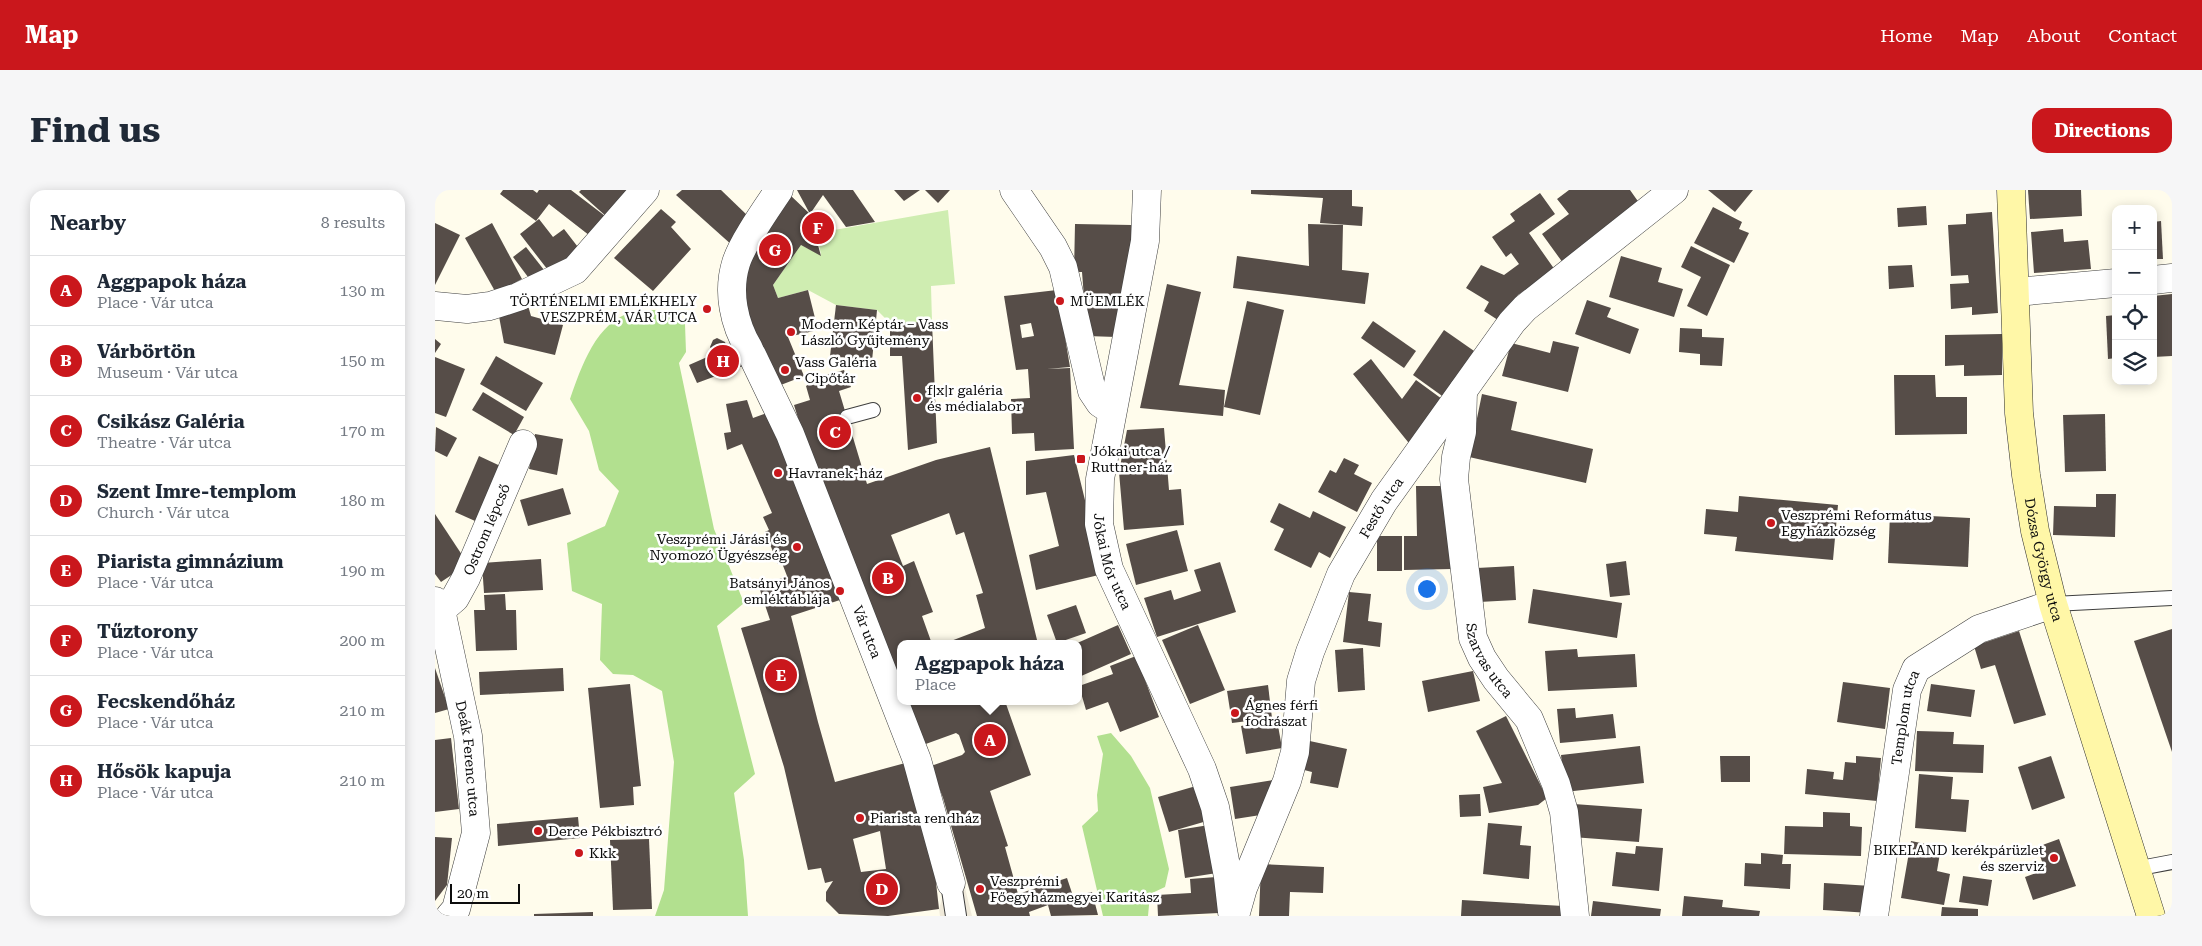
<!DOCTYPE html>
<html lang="en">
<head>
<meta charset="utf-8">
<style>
  body { margin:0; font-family:"Roboto Serif",serif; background:#f6f6f7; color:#1f2937 }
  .controls { position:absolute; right:15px; top:15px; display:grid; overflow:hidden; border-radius:10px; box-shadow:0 2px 12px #0003 }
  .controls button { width:45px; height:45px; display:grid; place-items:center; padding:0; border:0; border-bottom:1px solid #e0e1e3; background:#fff; color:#1f2937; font:25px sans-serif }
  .scale { position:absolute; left:15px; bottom:12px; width:70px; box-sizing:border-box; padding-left:5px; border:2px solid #0c0c0c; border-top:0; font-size:14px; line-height:18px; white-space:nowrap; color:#0c0c0c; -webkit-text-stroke:4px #fff; paint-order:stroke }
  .you { position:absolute; left:991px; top:398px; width:18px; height:18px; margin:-12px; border:4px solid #fff; border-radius:50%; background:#1a73e8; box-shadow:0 0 0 8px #1a73e833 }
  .badge { display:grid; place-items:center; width:32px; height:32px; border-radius:50%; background:#ca171c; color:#fff; font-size:16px; font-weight:700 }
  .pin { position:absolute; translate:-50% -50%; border:2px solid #fff; box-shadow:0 1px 5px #0006 }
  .popup { position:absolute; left:462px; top:450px; width:185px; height:65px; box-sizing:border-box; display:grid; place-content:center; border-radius:10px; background:#fff; filter:drop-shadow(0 1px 4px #0005); font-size:16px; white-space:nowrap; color:#747a83 }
  .popup b { font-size:19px; color:#1f2937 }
  .popup::after { content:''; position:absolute; left:50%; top:100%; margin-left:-10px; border:10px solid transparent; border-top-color:#fff }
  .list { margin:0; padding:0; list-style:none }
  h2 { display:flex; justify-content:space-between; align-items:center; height:65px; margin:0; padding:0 20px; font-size:21px }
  h2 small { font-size:16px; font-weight:400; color:#747a83 }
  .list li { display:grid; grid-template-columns:32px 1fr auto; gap:15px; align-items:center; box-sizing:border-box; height:70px; padding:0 20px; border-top:1px solid #e0e1e3 }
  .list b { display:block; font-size:19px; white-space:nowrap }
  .list p { margin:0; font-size:16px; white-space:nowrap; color:#747a83 }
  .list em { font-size:16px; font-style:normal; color:#747a83 }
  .icon { flex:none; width:28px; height:28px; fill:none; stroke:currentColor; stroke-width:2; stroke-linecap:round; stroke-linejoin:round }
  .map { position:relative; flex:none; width:1737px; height:726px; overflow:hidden; border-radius:15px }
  header { display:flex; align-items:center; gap:30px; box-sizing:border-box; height:70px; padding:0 25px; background:#ca171c; color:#fff }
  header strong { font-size:24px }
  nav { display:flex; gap:28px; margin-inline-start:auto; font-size:18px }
  .intro { display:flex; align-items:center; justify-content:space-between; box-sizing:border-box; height:120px; padding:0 30px }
  h1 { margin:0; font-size:35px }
  .button { padding:12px 22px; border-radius:15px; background:#ca171c; color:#fff; font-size:18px; font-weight:700 }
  main { display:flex; gap:30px; padding:0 30px }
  aside { flex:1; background:#fff; border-radius:15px; box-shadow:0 2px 12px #0003 }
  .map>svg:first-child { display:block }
</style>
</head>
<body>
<header>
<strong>Map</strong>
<nav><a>Home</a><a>Map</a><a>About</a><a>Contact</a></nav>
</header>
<div class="intro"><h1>Find us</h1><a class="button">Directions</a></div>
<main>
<aside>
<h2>Nearby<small>8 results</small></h2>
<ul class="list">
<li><span class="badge">A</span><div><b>Aggpapok háza</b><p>Place · Vár utca</p></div><em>130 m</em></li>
<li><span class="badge">B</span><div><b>Várbörtön</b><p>Museum · Vár utca</p></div><em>150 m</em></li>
<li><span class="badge">C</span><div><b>Csikász Galéria</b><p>Theatre · Vár utca</p></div><em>170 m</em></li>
<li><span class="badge">D</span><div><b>Szent Imre-templom</b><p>Church · Vár utca</p></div><em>180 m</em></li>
<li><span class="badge">E</span><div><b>Piarista gimnázium</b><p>Place · Vár utca</p></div><em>190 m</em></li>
<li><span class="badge">F</span><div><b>Tűztorony</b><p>Place · Vár utca</p></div><em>200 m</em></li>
<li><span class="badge">G</span><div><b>Fecskendőház</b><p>Place · Vár utca</p></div><em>210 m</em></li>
<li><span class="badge">H</span><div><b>Hősök kapuja</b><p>Place · Vár utca</p></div><em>210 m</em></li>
</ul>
</aside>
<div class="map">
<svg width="1737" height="726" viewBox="0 0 1737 726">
  <rect width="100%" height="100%" fill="#fffcec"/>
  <polygon fill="#cfedb1" points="513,20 520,94 496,96 497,132 455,133 442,120 401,115 373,100 343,108 338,95 366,55 386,65 382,43"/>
  <g fill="#b2e08f">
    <path d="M225 120 240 124 250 134 251 162 244 173 279 339 309 413 282 436 320 584 299 603 309 670 313 726H220L229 700 239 572 227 501 198 485 178 484 165 470 167 414 137 401 132 353 170 336 184 301 164 280 154 241 135 209C146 178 161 131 198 122 206 120 216 120 225 120Z"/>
    <polygon points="676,543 696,566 715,598 734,679 730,697 715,704 713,726 668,726 647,636 663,621 662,605 668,564 662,546"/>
  </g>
  <polygon fill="#f0eada" points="528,690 537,726 505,726 504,719 511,696"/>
  <g fill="#564d48" fill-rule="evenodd">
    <polygon points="68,0 98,0 102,3 104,0 136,0 174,29 159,49 114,14 101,31 65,4"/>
    <polygon points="146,0 199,0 173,28 144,2"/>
    <polygon points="247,0 286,0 313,26 298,56 241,5"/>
    <polygon points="362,0 418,0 440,32 411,37 388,5 375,24 378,37 383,34 387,37 385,42 379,41 386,66 366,55 338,95 343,108 373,100 383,140 353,147 369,186 338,198 308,176 262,193 254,175 279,164 275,157 278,150 282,148 290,152 295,166 314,159 308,114 313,69 354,4 375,24"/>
    <polygon points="459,0 485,0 469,11"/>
    <polygon points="490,0 515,0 503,13"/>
    <polygon points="816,0 917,0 917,16 928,17 927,36 885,33 888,8 816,4"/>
    <polygon points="1134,0 1195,0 1207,17 1128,73 1107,44 1134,24 1122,9"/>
    <polygon points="1273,0 1318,0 1300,22"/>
    <polygon points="1593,0 1646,0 1647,26 1595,29"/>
    <polygon points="1105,3 1120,24 1094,43 1120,80 1083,105 1066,132 1049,121 1054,112 1031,98 1046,75 1069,85 1084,74 1076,63 1071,67 1057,47 1080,31 1075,24"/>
    <polygon points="1491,16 1492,35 1463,37 1462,18"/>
    <polygon points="1278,17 1307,32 1304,39 1314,43 1299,73 1259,53"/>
    <polygon points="226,19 241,32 236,37 256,59 218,101 179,68"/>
    <polygon points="1557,22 1563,123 1537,125 1537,117 1516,119 1515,94 1534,93 1533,85 1516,86 1513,35 1531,34 1531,24"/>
    <polygon points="104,29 118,47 129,39 146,61 116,84 85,44"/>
    <polygon points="1726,31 1728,69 1718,69 1718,32"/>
    <polygon points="0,33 25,45 0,95"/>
    <polygon points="57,33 87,89 61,103 30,48"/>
    <polygon points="640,34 697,35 696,83 681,147 652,146 647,82 639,82"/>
    <polygon points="873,34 908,35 907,80 934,83 930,114 798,98 802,66 874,76"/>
    <polygon points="1628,39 1629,52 1653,50 1656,79 1599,83 1596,42"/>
    <polygon points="1256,56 1295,75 1272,126 1252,116 1266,87 1246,77"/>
    <polygon points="91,57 113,85 99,95 78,67"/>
    <polygon points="1186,66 1227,78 1223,92 1248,99 1239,127 1174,107"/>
    <polygon points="1477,75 1479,97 1454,99 1453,76"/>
    <polygon points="732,94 766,102 744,195 790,200 788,226 705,218"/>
    <path d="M622 100 635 177 612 179 635 178 639 259 600 261 599 243 577 244 576 209 595 208 593 179 581 180 569 106ZM596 133 599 146 587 148 585 135Z"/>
    <polygon points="1737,104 1737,166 1718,167 1718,106"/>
    <polygon points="1152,110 1176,118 1172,127 1204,139 1195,164 1140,144"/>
    <polygon points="812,111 849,120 825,225 789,217"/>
    <polygon points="92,112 96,126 128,135 120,165 69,153 63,121"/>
    <polygon points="401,115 442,120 437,171 395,166"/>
    <polygon points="1681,125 1681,168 1673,169 1671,126"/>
    <polygon points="938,131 981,161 969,178 926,148"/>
    <polygon points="497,132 502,253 473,260 467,166 455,166 455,133"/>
    <polygon points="1245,138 1267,139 1267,147 1289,148 1287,176 1265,175 1265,164 1244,162"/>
    <polygon points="1009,140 1042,163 1010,208 978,185"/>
    <polygon points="1567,144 1567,185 1529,186 1529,175 1510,176 1510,145"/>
    <polygon points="0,149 6,154 0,163"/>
    <polygon points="1118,151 1144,157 1133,202 1067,186 1076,153 1115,163"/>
    <polygon points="61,166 108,193 91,221 45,194"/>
    <polygon points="0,167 30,179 11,227 0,223"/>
    <polygon points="936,169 967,209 981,190 1007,209 975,253 973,252 918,184"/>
    <polygon points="409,180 416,197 404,201 432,294 501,270 555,257 603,454 508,454 550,438 541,405 548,403 529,342 521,345 514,323 456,345 468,376 479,371 498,422 487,426 497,454 466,454 466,499 381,287 359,215 375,210 371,196 385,187"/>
    <polygon points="1459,185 1500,185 1501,207 1532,207 1532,244 1460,245"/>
    <polygon points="48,202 89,227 79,245 37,220"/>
    <polygon points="1047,204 1082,212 1076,240 1158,259 1151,293 1034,267"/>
    <path d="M312 210 318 228 335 222 408 409 356 426 383 532 400 592 474 572 499 675 504 719 453 726 404 724 391 711V702L398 691 390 693 386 678 373 680 349 577 306 438 335 430 324 397 352 386 347 373 343 374 330 342 334 340 328 327 337 323 307 254 292 260 289 243 296 242 291 214ZM445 641 451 679 426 682 418 649Z"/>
    <polygon points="1670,224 1671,281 1630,282 1628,225"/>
    <polygon points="1,237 22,248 12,267 0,261"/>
    <polygon points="729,238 734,300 746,299 749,335 689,340 684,282 692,240"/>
    <polygon points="100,244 128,249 122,285 94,279"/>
    <polygon points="639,265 668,384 601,400 594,365 624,356 611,302 591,305 591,271"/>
    <polygon points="44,266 74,280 49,335 20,322"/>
    <polygon points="909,268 924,275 919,284 937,293 922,322 883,302 895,280 901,283"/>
    <polygon points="981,296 1014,296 1017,379 969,380 969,346 982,346"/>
    <polygon points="128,298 136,324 93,336 85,310"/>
    <polygon points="1661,304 1681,304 1680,347 1618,345 1619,316 1661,317"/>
    <polygon points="1304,306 1403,315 1398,370 1300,361 1302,347 1269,344 1271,319 1303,322"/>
    <polygon points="844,313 875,328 878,321 911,337 895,368 884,362 876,378 839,360 849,339 835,332"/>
    <polygon points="0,324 33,374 6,392 0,384"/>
    <polygon points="1455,324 1535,328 1533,377 1453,373"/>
    <polygon points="742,340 753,381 701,395 691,354"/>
    <rect x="942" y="346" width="25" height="35"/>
    <polygon points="106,369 108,400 49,403 47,373"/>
    <polygon points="1191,371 1195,405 1175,407 1171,374"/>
    <polygon points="785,372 801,422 722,447 709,408 736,400 739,410 766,401 759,380"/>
    <polygon points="1079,376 1081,410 1044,412 1042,378"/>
    <polygon points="1098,399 1187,413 1182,448 1093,433"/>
    <polygon points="914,402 936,404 933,431 947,433 945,457 908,452"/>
    <polygon points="70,404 71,420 81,420 82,460 41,461 39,420 50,420 49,405"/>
    <polygon points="641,415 651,443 622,453 612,425"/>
    <polygon points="683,435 696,464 644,487 644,454 640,454"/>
    <polygon points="763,435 790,500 755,514 727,450"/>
    <polygon points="1737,439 1737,562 1699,451"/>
    <polygon points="1584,441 1611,525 1579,534 1560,475 1546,479 1539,456"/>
    <polygon points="928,458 930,500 903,502 900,460"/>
    <polygon points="1142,459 1143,467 1200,464 1202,497 1113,501 1110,461"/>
    <polygon points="701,466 724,527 685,542 673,512 651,520 644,496 678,484 675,476"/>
    <polygon points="0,478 14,519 0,523"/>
    <polygon points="128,478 129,501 45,505 44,482"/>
    <polygon points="1038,481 1045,511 993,522 987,491"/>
    <polygon points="1408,492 1455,498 1450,539 1402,532"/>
    <polygon points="195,494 206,596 198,597 199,615 165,618 153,498"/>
    <polygon points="1496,494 1540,500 1536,527 1492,521"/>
    <polygon points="833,495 837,528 797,533 792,501"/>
    <polygon points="471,511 570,511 596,585 555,601 573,656 570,657 583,704 632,688 638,706 657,702 663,725 616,726 613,715 594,722 595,726 542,726 508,608 496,576 527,565 530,562 524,545 521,543 488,555"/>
    <polygon points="1140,518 1141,528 1178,524 1181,548 1125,553 1122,519"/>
    <polygon points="1071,526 1112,608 1103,615 1054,623 1048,597 1067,593 1041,541"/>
    <polygon points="842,530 847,558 811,564 806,536"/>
    <polygon points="1482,541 1519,542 1518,554 1549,555 1548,583 1480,581"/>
    <polygon points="16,548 24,619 0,622 0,550"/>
    <polygon points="870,550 912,559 903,598 875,593 877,582 865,579"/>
    <polygon points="1205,556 1209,593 1130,602 1126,565"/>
    <polygon points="1285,566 1315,566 1315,592 1286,592"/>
    <polygon points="1421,566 1446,568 1442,611 1370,604 1372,579 1399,582 1398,589 1408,590 1410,572 1421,573"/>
    <polygon points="1616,566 1630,608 1597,620 1583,577"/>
    <polygon points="1484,584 1518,587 1516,609 1534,610 1531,642 1480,638"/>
    <polygon points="838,590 832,624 800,629 795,597"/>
    <polygon points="761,596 772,631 734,642 723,607"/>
    <polygon points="1045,604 1046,626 1025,627 1024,605"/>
    <polygon points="1139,614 1207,619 1204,652 1137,647"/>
    <polygon points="1388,622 1415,623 1415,636 1427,637 1426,666 1349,664 1350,636 1388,637"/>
    <polygon points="143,627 145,648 63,656 62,634"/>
    <polygon points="1053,633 1087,636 1085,655 1096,656 1094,689 1048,684"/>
    <polygon points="774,635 782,683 750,688 743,640"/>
    <polygon points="0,647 17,648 12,695 0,711"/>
    <polygon points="214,649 217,719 178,720 175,650"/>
    <polygon points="1624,649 1641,696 1598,710 1590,687 1610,680 1602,657"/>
    <polygon points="1476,651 1506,657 1502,681 1515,684 1509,715 1466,708"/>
    <polygon points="1201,656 1228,658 1224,701 1177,696 1181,662 1200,664"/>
    <polygon points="1326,663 1348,665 1347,674 1356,674 1355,699 1309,696 1310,673 1326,674"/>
    <polygon points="826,674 889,677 888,703 855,702 854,726 824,726"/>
    <polygon points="1528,686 1557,690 1553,716 1524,712"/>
    <polygon points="781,687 784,723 723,726 722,705 756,703 755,689"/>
    <polygon points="1389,693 1436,696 1435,723 1388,720"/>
    <polygon points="1249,706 1288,710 1287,717 1325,721 1324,726 1247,726"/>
    <polygon points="1027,710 1128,716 1128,726 1026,726"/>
    <polygon points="1158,711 1226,719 1225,726 1156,726"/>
    <polygon points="1507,717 1543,719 1543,726 1506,726"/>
    <polygon points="158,722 158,726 99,726 99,724"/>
  </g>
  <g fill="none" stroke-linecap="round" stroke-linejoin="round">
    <defs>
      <g id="service">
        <polyline points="412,227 438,220"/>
        <polyline points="1618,414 1737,408"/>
        <polyline points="1700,679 1737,672"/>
      </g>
      <polyline id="pedestrian" points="516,693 521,726"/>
      <g id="minor">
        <polyline points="579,0 618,57 628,77 657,201 665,213 677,221"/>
        <path id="s1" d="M712 0 710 51 665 289 664 334 674 379 767 579 780 617 793 687 797 722"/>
        <polyline points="1718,90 1737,88"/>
        <polyline points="1581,102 1681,93"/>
        <polyline points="0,116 32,119 55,116 83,107 140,80 210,0"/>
        <path d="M314 159C299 134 292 102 301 73 307 53 332 18 344 0"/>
        <path id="s2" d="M317 165 355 244 482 570 516 693"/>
        <path id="s3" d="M1028 201 1027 242 1021 267 1019 289 1038 448 1047 468 1061 489 1094 529 1121 594 1129 622 1140 726"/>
        <path id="s4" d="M0 411 6 420 33 546 41 643 21 719 15 726"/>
        <path id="s5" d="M6 420 20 408 31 388 88 254"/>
        <path id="s6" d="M800 726 808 698 852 591 860 562 866 491 875 462 906 384 949 311 1077 132 1090 118 1239 0"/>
        <path id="s7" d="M1439 726 1472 500 1481 479 1544 439 1618 414"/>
      </g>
      <g id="secondary">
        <path id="s8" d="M1576 0 1584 223 1591 285 1600 341 1618 414 1716 726"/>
      </g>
    </defs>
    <use href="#service" stroke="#3f3f3f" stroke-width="16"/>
    <use href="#pedestrian" stroke="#3f3f3f" stroke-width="22"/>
    <use href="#minor" stroke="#3f3f3f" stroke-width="29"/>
    <use href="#secondary" stroke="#2e2e2e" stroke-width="29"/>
    <use href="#service" stroke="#fff" stroke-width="14"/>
    <use href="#pedestrian" stroke="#fff" stroke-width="20"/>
    <use href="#minor" stroke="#fff" stroke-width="28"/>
    <use href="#secondary" stroke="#fff7a7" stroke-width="28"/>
  </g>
  <g fill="#ca171c" stroke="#fff" stroke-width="2">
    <circle cx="625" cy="111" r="5"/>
    <circle cx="272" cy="119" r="5"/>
    <circle cx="356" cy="142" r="5"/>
    <circle cx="350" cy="180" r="5"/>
    <circle cx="482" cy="208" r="5"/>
    <rect x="641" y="264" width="10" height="10" rx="2.5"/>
    <circle cx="343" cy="283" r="5"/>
    <circle cx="1336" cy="333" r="5"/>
    <circle cx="362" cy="357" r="5"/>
    <circle cx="405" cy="401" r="5"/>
    <circle cx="800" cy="523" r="5"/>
    <circle cx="425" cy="628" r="5"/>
    <circle cx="103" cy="641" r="5"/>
    <circle cx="144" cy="663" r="5"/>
    <circle cx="1619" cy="668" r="5"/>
    <circle cx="545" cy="699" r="5"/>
  </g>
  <g text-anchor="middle" stroke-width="5" stroke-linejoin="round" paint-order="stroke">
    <g font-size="14" fill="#0c0c0c" stroke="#fff" text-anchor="start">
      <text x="262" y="116" text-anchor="end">TÖRTÉNELMI EMLÉKHELY<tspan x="262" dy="16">VESZPRÉM, VÁR UTCA</tspan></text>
      <text x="635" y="116">MÜEMLÉK</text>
      <text x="366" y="139">Modern Képtár – Vass<tspan x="366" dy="16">László Gyűjtemény</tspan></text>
      <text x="360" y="177">Vass Galéria<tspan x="360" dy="16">- Cipőtár</tspan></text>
      <text x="492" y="205">f|x|r galéria<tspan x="492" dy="16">és médialabor</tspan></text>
      <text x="656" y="266">Jókai utca /<tspan x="656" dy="16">Ruttner-ház</tspan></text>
      <text x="353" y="288">Havranek-ház</text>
      <text x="1346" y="330">Veszprémi Református<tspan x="1346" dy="16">Egyházközség</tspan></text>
      <text x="352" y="354" text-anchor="end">Veszprémi Járási és<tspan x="352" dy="16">Nyomozó Ügyészség</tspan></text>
      <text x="395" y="398" text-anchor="end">Batsányi János<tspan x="395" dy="16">emléktáblája</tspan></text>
      <text x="810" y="520">Ágnes férfi<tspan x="810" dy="16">fodrászat</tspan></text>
      <text x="435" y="633">Piarista rendház</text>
      <text x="113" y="646">Derce Pékbisztró</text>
      <text x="1609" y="665" text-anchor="end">BIKELAND kerékpárüzlet<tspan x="1609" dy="16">és szerviz</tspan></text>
      <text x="154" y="668">Kkk</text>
      <text x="555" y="696">Veszprémi<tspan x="555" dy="16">Főegyházmegyei Karitász</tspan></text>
    </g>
    <g font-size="14" fill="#0c0c0c" stroke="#fff">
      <text dy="5" stroke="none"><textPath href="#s6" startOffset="438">Festő utca</textPath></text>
      <text dy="5" stroke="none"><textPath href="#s5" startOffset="94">Ostrom lépcső</textPath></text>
      <text dy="5" stroke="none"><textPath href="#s1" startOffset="378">Jókai Mór utca</textPath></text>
      <text dy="5" stroke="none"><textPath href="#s8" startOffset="372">Dózsa György utca</textPath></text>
      <text dy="5" stroke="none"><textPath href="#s2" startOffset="300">Vár utca</textPath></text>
      <text dy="5" stroke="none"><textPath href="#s3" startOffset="276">Szarvas utca</textPath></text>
      <text dy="5" stroke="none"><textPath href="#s7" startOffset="201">Templom utca</textPath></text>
      <text dy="5" stroke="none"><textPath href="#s4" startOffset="162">Deák Ferenc utca</textPath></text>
    </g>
  </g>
</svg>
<div class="controls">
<button>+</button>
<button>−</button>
<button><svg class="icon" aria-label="locate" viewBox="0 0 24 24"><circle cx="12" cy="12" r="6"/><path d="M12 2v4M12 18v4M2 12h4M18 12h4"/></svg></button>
<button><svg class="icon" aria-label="layers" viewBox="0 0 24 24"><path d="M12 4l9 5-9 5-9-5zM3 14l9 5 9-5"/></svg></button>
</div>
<div class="scale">20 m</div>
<div class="you"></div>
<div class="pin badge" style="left:555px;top:550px">A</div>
<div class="popup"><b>Aggpapok háza</b>Place</div>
<div class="pin badge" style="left:453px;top:388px">B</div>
<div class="pin badge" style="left:400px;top:242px">C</div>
<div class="pin badge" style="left:447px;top:699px">D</div>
<div class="pin badge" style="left:346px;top:485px">E</div>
<div class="pin badge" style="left:383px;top:38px">F</div>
<div class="pin badge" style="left:340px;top:60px">G</div>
<div class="pin badge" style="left:288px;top:171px">H</div>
</div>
</main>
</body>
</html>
